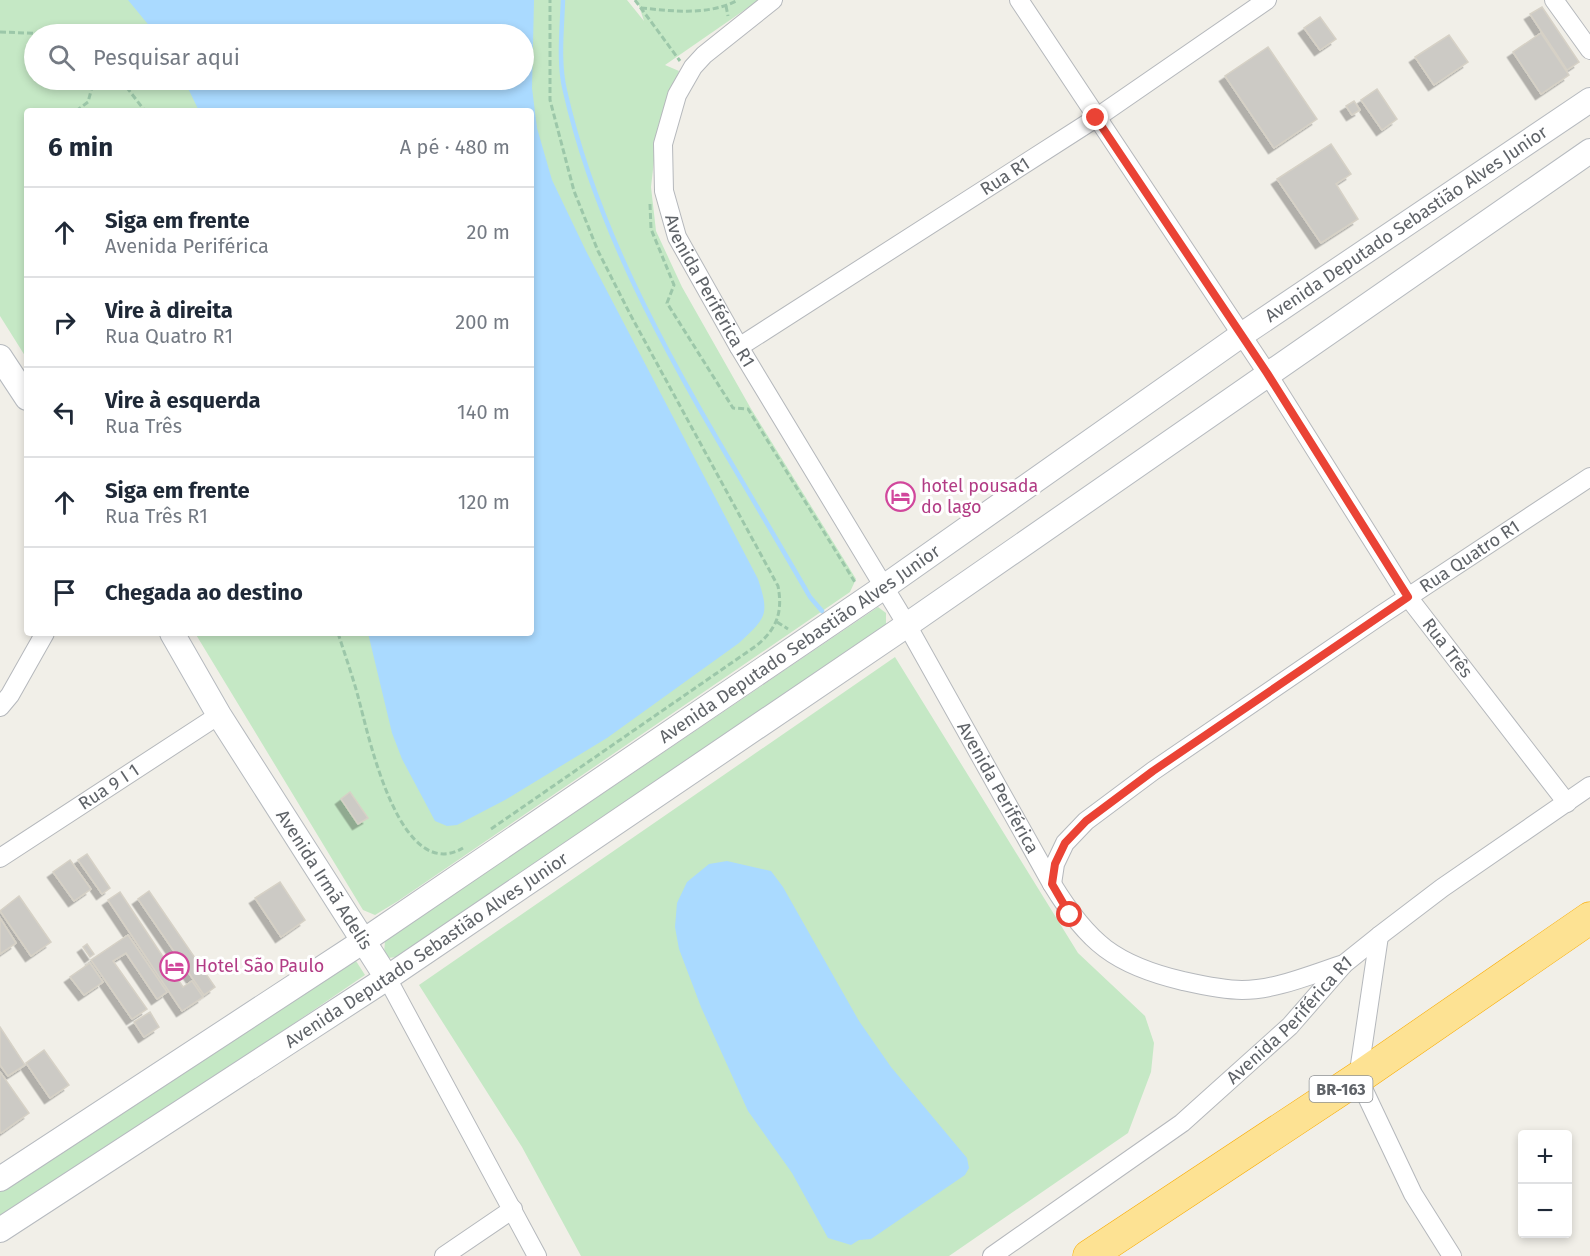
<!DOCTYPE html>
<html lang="pt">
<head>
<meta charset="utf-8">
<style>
  body { margin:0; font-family:"Fira Sans",sans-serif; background:#f6f6f7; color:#1f2937 }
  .controls { position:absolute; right:18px; bottom:18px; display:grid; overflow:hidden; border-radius:6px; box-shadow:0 3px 9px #0003 }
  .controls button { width:54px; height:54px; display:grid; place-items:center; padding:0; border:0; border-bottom:2px solid #e0e1e3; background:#fff; color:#1f2937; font:30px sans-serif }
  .stop { position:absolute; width:18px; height:18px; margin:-14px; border:4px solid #ea4335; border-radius:50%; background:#fff }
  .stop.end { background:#ea4335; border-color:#fff; box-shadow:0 2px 6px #0008 }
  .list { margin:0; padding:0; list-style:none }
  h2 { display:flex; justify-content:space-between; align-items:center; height:78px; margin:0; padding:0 24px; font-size:26px }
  h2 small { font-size:20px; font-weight:400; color:#747a83 }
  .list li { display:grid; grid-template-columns:39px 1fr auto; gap:18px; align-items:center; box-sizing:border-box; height:90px; padding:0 24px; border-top:2px solid #e0e1e3 }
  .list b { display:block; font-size:22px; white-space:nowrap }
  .list p { margin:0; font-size:20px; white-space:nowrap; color:#747a83 }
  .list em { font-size:20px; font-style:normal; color:#747a83 }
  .icon { flex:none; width:33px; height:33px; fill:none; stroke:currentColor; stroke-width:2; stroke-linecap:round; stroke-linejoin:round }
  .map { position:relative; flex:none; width:1590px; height:1256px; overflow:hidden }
  .search { position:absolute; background:#fff; box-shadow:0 3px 9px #0003; left:24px; top:24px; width:510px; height:66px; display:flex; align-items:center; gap:15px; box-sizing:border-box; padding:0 21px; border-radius:33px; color:#747a83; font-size:22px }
  .panel { position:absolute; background:#fff; box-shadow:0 3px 9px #0003; left:24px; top:108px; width:510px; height:528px; border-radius:6px }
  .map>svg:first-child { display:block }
</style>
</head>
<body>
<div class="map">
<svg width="1590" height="1256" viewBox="0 0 1590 1256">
  <defs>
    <filter id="shadow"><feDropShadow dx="-5.5" dy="5.5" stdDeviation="0" flood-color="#0004"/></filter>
  </defs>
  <rect width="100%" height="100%" fill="#f1efe8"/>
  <g fill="#c5e8c5" fill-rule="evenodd">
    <path d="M0 0H627L644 21 637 0H759L665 65 679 71 658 126 651 187 656 231 682 287 750 407 856 579 850 592 398 901 375 915 363 910 195 633H531V111H27V359L0 316ZM34 34H524V80H34Z"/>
    <polygon points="878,607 886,613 886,625 396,957 388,958 384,953 385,941"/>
    <polygon points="895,657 1078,953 1145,1016 1154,1043 1151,1072 1128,1133 949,1256 581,1256 522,1147 419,985"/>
    <polygon points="347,947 365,975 0,1224 0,1181"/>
  </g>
  <g fill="#aadaff">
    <path d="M128 0H534L532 88 537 128 552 180 586 251 758 579C770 615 766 618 739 643L607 738 505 800 457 825 447 826 435 821 402 759 392 733 368 633H531V111H199L184 80H524V34H156Z"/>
    <polygon points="727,861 771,871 783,887 859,1021 891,1067 967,1158 969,1168 965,1175 871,1239 859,1240 851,1245 828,1238 792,1173 748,1111 701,1007 679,949 675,927 677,903 687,882 709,864"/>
  </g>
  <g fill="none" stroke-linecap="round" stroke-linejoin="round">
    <path stroke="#aadaff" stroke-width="4.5" d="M563 0C562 29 558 63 565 91 607 276 717 434 810 597L822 611"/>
  </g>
  <g fill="#cccac5" stroke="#d6d1c6" stroke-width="1.5" filter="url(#shadow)">
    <polygon points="1542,7 1579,62 1567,70 1530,14"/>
    <polygon points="1320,17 1336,39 1320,50 1304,28"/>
    <polygon points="1541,33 1569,75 1541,94 1513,52"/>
    <polygon points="1449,35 1468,62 1434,85 1415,57"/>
    <polygon points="1268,47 1317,119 1274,148 1225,76"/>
    <polygon points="1377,89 1397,119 1382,130 1361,100"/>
    <polygon points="1354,101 1360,110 1352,115 1346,106"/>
    <polygon points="1331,144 1351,174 1336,184 1358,219 1321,243 1277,179"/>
    <polygon points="350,792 368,818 358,824 341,799"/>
    <polygon points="87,854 110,888 102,894 78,860"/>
    <polygon points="70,860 91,889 74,901 53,872"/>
    <polygon points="280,882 305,920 281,937 255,898"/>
    <polygon points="149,891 215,987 204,995 138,899"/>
    <polygon points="120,892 183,987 192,981 203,997 182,1011 108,900"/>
    <polygon points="19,896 51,942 31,956 0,911"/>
    <polygon points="0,918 16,943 0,954"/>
    <polygon points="128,935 167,992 157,999 126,953 113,961 147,1009 132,1019 91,960"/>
    <polygon points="87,944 94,954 90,957 83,947"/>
    <polygon points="90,963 103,982 84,995 70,977"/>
    <polygon points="150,1012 159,1027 144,1037 134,1022"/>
    <polygon points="0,1027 25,1065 8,1076 0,1065"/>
    <polygon points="44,1050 69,1085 50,1098 26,1063"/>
    <polygon points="0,1072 29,1113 1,1133 0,1131"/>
  </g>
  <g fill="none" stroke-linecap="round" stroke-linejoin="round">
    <defs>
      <g id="street">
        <path id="s1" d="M773 0 704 55 693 67 677 95 663 144 664 191 677 237 739 347 907 625 1052 884C1088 943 1115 965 1183 981 1201 985 1223 990 1242 990 1276 990 1312 974 1344 964"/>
        <path id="s2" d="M1019 0 1267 373 1408 597 1567 803"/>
        <polyline points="1554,0 1590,50"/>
        <path id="s3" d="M739 347 1096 118 1267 0"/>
        <polyline points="0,707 10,695 45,633"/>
        <path id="s4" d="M0 858 219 715"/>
        <path id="s5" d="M1052 884 1055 864 1065 843 1086 821 1153 771 1381 615 1590 477"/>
        <polyline points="1379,936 1358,1078 1413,1194 1452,1256"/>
        <polyline points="387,978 537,1256"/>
        <polyline points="444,1256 513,1209"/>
        <path id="s6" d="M992 1256 1182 1123 1290 1026 1344 964 1379 936 1442 888 1590 786"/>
      </g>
      <g id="secondary">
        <polyline points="0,357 27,398"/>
        <path id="s7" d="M172 633 219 715 387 978"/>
        <path id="s8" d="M0 1179 365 940 884 587 1240 336 1590 100"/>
        <path id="s9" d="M0 1230 387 978 907 625 1590 151"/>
      </g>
      <polyline id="highway" points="1089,1256 1358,1078 1590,918"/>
    </defs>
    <use href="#street" stroke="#b5b8bc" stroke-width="20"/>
    <use href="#secondary" stroke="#b6babf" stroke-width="26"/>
    <use href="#highway" stroke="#f9ab00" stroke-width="33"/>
    <g stroke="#9cc7a9" stroke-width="3" stroke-dasharray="6 3" stroke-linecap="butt">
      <polyline points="635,0 680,61"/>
      <polyline points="726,6 728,16"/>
      <path d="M641 8C674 11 708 16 738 0"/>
      <polyline points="0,32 52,34"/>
      <polyline points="121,80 145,111"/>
      <polyline points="76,111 88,102 94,80"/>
      <polyline points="650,204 651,229 674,285 667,303 733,408 748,409 856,584"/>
      <polyline points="777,622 788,629"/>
      <path d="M338 633C346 658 355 683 361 708 371 746 402 884 463 848"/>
      <path d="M491 829 756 646C777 629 783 612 778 586L630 314 598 251 574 191 550 100V0"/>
    </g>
    <use href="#street" stroke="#fff" stroke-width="18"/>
    <use href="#secondary" stroke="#fff" stroke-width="24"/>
    <use href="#highway" stroke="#fde293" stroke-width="32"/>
  </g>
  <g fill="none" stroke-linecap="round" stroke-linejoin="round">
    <polyline stroke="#ea4335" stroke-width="8" points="1070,915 1052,884 1055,864 1065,843 1086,821 1153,771 1408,597 1267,373 1096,118"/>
  </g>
  <defs>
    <symbol id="hotel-ring" viewBox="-11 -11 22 22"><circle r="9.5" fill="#fff" stroke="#d1479c" stroke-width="1.5"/><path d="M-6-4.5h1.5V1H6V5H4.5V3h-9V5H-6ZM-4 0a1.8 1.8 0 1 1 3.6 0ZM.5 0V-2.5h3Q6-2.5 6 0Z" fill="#d1479c"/></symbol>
  </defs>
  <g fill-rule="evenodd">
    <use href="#hotel-ring" x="884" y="480" width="33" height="33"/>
    <use href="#hotel-ring" x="158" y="950" width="33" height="33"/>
  </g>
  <g text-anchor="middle" stroke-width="6" stroke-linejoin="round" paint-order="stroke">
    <rect fill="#fff" stroke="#8f9295" stroke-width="1.5" x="1309.5" y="1076" width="63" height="26" rx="4.5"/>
    <g font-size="16" font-weight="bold" fill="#5f6368">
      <text x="1341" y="1095">BR-163</text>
    </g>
    <g font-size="18" fill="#5f6368" stroke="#fff">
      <text dy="6" stroke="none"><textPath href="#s3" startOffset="316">Rua R1</textPath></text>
      <text dy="6" stroke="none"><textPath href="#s8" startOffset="1700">Avenida Deputado Sebastião Alves Junior</textPath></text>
      <text dy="6" stroke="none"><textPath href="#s1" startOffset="345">Avenida Periférica R1</textPath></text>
      <text dy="6" stroke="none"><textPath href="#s5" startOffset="540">Rua Quatro R1</textPath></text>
      <text dy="6" stroke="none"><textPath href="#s8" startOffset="962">Avenida Deputado Sebastião Alves Junior</textPath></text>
      <text dy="6" stroke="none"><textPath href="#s2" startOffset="777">Rua Três</textPath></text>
      <text dy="6" stroke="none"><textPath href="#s4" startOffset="130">Rua 9 I 1</textPath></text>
      <text dy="6" stroke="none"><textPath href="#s1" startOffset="920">Avenida Periférica</textPath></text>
      <text dy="6" stroke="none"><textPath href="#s7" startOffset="290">Avenida Irmã Adelis</textPath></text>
      <text dy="6" stroke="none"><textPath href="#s9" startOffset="510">Avenida Deputado Sebastião Alves Junior</textPath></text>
      <text dy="6" stroke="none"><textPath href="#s6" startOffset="381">Avenida Periférica R1</textPath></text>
    </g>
    <g font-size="18" fill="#b23c85" stroke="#fff" text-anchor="start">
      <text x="921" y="492">hotel pousada<tspan x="921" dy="21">do lago</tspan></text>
      <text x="195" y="972">Hotel São Paulo</text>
    </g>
  </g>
</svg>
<div class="controls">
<button>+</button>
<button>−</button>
</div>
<div class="stop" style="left:1070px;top:915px"></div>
<div class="stop end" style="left:1096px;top:118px"></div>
<div class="search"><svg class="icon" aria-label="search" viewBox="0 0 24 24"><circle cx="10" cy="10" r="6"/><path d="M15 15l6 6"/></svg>Pesquisar aqui</div>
<section class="panel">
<h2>6 min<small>A pé · 480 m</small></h2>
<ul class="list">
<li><svg class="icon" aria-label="ahead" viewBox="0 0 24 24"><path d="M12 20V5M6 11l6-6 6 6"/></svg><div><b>Siga em frente</b><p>Avenida Periférica</p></div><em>20 m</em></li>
<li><svg class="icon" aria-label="right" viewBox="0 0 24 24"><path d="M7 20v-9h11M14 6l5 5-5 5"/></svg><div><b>Vire à direita</b><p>Rua Quatro R1</p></div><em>200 m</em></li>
<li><svg class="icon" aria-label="left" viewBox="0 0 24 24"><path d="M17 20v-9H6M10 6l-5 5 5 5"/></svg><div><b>Vire à esquerda</b><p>Rua Três</p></div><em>140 m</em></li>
<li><svg class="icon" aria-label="ahead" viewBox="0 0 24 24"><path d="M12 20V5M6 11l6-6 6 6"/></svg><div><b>Siga em frente</b><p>Rua Três R1</p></div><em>120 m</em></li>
<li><svg class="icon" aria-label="arrive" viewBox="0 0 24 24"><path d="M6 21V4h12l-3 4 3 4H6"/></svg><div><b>Chegada ao destino</b></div></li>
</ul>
</section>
</div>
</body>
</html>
